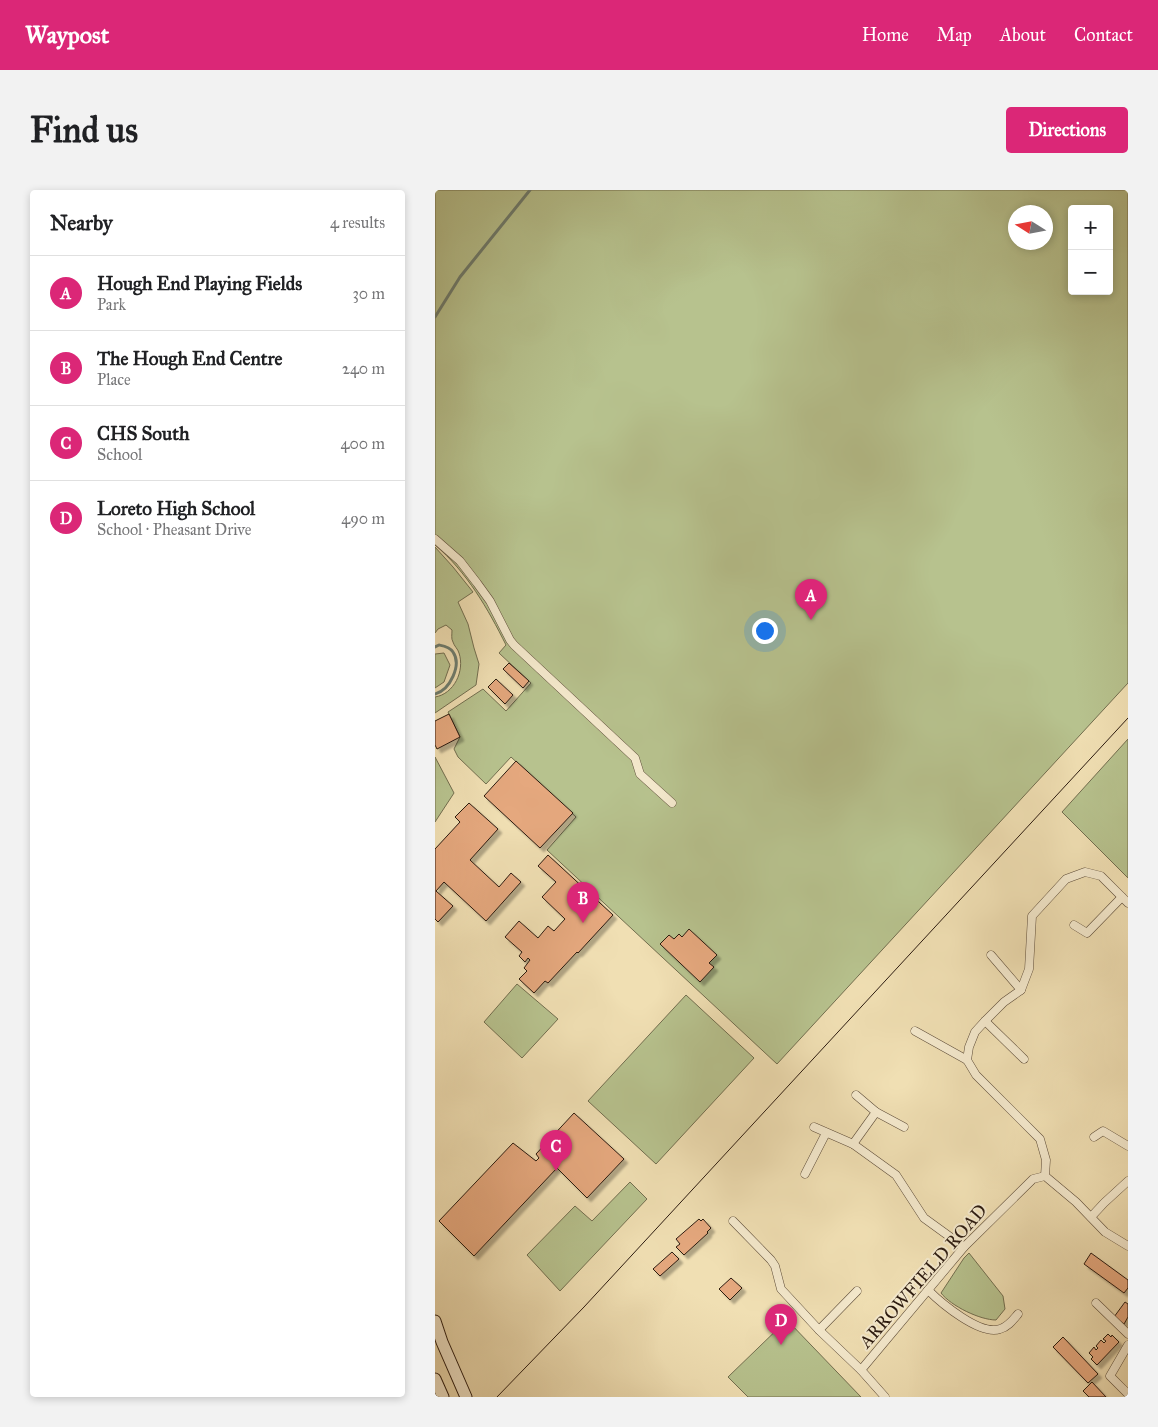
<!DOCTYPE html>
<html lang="en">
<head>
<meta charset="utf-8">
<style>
  body { margin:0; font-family:"IM FELL Great Primer",serif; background:#f2f2f2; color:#202124 }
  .controls { position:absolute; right:15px; top:15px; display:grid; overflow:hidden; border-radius:5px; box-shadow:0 2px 8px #0003 }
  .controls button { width:45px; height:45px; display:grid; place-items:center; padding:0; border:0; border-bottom:1px solid #e0e0e0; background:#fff; color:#202124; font:25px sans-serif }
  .compass { position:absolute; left:573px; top:15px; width:45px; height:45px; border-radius:50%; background:#fff; box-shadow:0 2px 8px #0003; rotate:281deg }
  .you { position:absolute; left:329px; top:440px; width:18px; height:18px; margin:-12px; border:4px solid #fff; border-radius:50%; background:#1a73e8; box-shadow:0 0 0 8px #1a73e833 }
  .badge { display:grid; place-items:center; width:32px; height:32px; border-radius:50%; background:#db2777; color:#fff; font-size:16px; font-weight:700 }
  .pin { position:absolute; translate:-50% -41px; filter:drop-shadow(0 1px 2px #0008) }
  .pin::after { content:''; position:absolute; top:26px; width:18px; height:15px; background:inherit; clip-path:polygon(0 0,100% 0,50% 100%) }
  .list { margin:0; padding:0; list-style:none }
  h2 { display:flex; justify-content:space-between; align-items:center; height:65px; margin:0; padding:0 20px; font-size:21px }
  h2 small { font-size:16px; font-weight:400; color:#757577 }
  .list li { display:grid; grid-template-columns:32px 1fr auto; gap:15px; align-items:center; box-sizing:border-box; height:75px; padding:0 20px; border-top:1px solid #e0e0e0 }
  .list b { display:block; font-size:19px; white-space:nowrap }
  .list p { margin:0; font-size:16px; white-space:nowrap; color:#757577 }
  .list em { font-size:16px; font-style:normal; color:#757577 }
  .map { position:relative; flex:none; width:693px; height:1207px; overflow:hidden; border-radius:5px }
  header { display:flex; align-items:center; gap:30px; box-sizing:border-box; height:70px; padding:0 25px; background:#db2777; color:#fff }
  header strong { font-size:24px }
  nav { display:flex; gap:28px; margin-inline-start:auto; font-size:18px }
  .intro { display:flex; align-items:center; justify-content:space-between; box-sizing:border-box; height:120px; padding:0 30px }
  h1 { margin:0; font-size:35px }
  .button { padding:12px 22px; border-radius:5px; background:#db2777; color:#fff; font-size:18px; font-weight:700 }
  main { display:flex; gap:30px; padding:0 30px }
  aside { flex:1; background:#fff; border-radius:5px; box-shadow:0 2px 8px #0003 }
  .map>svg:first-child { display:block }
</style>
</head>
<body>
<header>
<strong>Waypost</strong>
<nav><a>Home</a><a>Map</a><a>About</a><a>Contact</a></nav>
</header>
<div class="intro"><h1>Find us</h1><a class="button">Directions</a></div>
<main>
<aside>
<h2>Nearby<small>4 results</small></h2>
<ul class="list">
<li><span class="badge">A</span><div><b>Hough End Playing Fields</b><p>Park</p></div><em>30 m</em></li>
<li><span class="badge">B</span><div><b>The Hough End Centre</b><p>Place</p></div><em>240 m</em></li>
<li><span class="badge">C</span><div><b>CHS South</b><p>School</p></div><em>400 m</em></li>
<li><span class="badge">D</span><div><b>Loreto High School</b><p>School · Pheasant Drive</p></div><em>490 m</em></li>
</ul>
</aside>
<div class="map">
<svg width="693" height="1207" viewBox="0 0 693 1207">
  <defs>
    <filter id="shadow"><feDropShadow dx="4" dy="4" stdDeviation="1" flood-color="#0004"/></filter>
  </defs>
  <rect width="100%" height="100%" fill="#f0dfb3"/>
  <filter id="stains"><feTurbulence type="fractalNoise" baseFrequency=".004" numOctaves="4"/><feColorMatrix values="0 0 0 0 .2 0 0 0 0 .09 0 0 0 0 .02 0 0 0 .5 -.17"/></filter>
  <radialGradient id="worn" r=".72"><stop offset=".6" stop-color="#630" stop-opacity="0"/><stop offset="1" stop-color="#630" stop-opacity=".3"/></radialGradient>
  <g fill="#b7c28e" stroke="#726e4f" fill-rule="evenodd">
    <path d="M0 0H693V493L342 874 112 660 141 627 76 567 51 594 23 567 19 559 25 547 13 522 48 499 71 521 96 493 64 463 71 455C53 419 32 382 0 355ZM637 19H674V101H637ZM580 22H610V52H580Z"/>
    <path d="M0 357 18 377 38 402 23 412 33 434 39 458 44 474 41 495 0 523V507C19 504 30 481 24 463 23 459 19 456 18 452 16 449 17 444 17 440L11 435 3 439 0 443Z"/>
    <polygon points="9,463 15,475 9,492 0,498 0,464"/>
    <polygon points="693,549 693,688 627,622"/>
    <polygon points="0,567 19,603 0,632"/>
    <polygon points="82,794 123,829 87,868 49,832"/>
    <polygon points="251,805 319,868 221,974 153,911"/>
    <polygon points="195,992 212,1009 125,1101 92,1065 140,1016 157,1031"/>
    <path d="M534 1063 568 1106 570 1119 561 1130C545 1130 516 1116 506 1103L529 1068Z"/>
    <polygon points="352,1130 426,1207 313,1207 293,1187"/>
  </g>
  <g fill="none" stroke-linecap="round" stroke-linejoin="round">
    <g stroke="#6e7c6e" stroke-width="3">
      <polyline points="0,127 25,87 95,0"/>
      <path d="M0 457 4 455C9 456 15 457 18 462 27 475 15 500 0 504"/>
    </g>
  </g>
  <g fill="#e5a87e" stroke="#2c1b10" filter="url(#shadow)">
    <polygon points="74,473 94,491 88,498 68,479"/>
    <polygon points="61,489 78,505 70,514 53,497"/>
    <polygon points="14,524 25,547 2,559 0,555 0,531"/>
    <polygon points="81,571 138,623 105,658 49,606"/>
    <polygon points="34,613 63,639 35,670 64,697 76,683 86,692 51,731 9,692 1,701 18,716 3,732 0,729 0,659 25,632 20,627"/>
    <polygon points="113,665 178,725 143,763 142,762 113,793 110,791 99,803 84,789 92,781 89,778 95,770 93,768 90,772 84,766 87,762 70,747 84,731 103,748 113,736 119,741 130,729 107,707 121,692 103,676"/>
    <polygon points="254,739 282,765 274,773 279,777 265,792 225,754 234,745 239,749 244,744 247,747"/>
    <polygon points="139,923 189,969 152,1008 122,978 39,1066 4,1031 78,953 101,971 104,968 101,964"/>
    <polygon points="264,1029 266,1031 268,1029 276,1038 272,1042 273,1043 249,1065 241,1057 245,1054 241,1049"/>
    <polygon points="237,1062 244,1069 225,1086 218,1079"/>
    <polygon points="656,1063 693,1090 693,1098 689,1103 649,1074"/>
    <polygon points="296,1088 307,1098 295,1110 284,1099"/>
    <polygon points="690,1112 693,1114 693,1127 689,1134 679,1127"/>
    <polygon points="673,1144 676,1147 677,1145 684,1152 662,1175 656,1169 658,1167 654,1163 659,1157 661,1160 663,1158 661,1156 666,1150 669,1153 671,1151 668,1149"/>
    <polygon points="628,1147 663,1184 653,1193 618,1157"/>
    <polygon points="657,1192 671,1207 654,1207 648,1201"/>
  </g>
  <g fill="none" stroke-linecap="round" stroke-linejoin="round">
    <defs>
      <g id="street">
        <polyline points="0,349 25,371 42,393 55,411 75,450 79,455 200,568 205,584 237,613"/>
        <polyline points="639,735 652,743 687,707"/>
        <polyline points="556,765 586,800"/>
        <polyline points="550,831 589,869"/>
        <polyline points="480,841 532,870"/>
        <polyline points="421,905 441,922 469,937"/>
        <polyline points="379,937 418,954 461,985 489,1028 529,1057"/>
        <polyline points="659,947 668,941 693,956"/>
        <polyline points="418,954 441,922"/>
        <polyline points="370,984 391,943"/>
        <polyline points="610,986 611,970 605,949 541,885 532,870 534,857 540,842 550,831 569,812 586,800 594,779 597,726 631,689 650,682 666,686 693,713"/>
        <polyline points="656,1027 669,1013 693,991"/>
        <polyline points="298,1031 336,1070 340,1076 346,1099 384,1140 426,1180"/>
        <path d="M493 1100C506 1113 545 1146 565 1139 573 1137 578 1130 583 1124"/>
        <polyline points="661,1113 693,1144"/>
        <polyline points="384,1140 422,1101"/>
        <polyline points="693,1155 675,1186 693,1204"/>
        <polyline points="450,1207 426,1180 529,1057 598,989 610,986 641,1012 670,1042 693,1056"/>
      </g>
      <g id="secondary">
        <polyline points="0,1131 7,1152 31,1207"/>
        <polyline points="0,1189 8,1207"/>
      </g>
    </defs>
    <use href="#street" stroke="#5d4c39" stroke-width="9"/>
    <use href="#secondary" stroke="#2c1b10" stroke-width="13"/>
    <use href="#street" stroke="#f5eace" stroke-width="8"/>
    <use href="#secondary" stroke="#f5eace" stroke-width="11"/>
    <polyline stroke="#2c1b10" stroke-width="1" points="62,1207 149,1117 693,528"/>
  </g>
  <g text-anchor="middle" stroke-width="4" stroke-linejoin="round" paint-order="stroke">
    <g font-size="18" fill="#2c1b10" stroke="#f5eace">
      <text transform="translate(488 1086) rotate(-49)" y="6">ARROWFIELD ROAD</text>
    </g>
  </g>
  <rect width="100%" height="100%" filter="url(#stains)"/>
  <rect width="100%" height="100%" fill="url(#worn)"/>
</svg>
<div class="controls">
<button>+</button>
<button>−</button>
</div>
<svg class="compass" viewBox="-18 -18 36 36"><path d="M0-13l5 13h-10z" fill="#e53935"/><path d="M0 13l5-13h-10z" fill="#757577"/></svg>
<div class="you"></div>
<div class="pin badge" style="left:376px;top:430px">A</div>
<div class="pin badge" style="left:148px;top:733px">B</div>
<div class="pin badge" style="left:121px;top:981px">C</div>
<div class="pin badge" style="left:346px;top:1155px">D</div>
</div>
</main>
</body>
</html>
